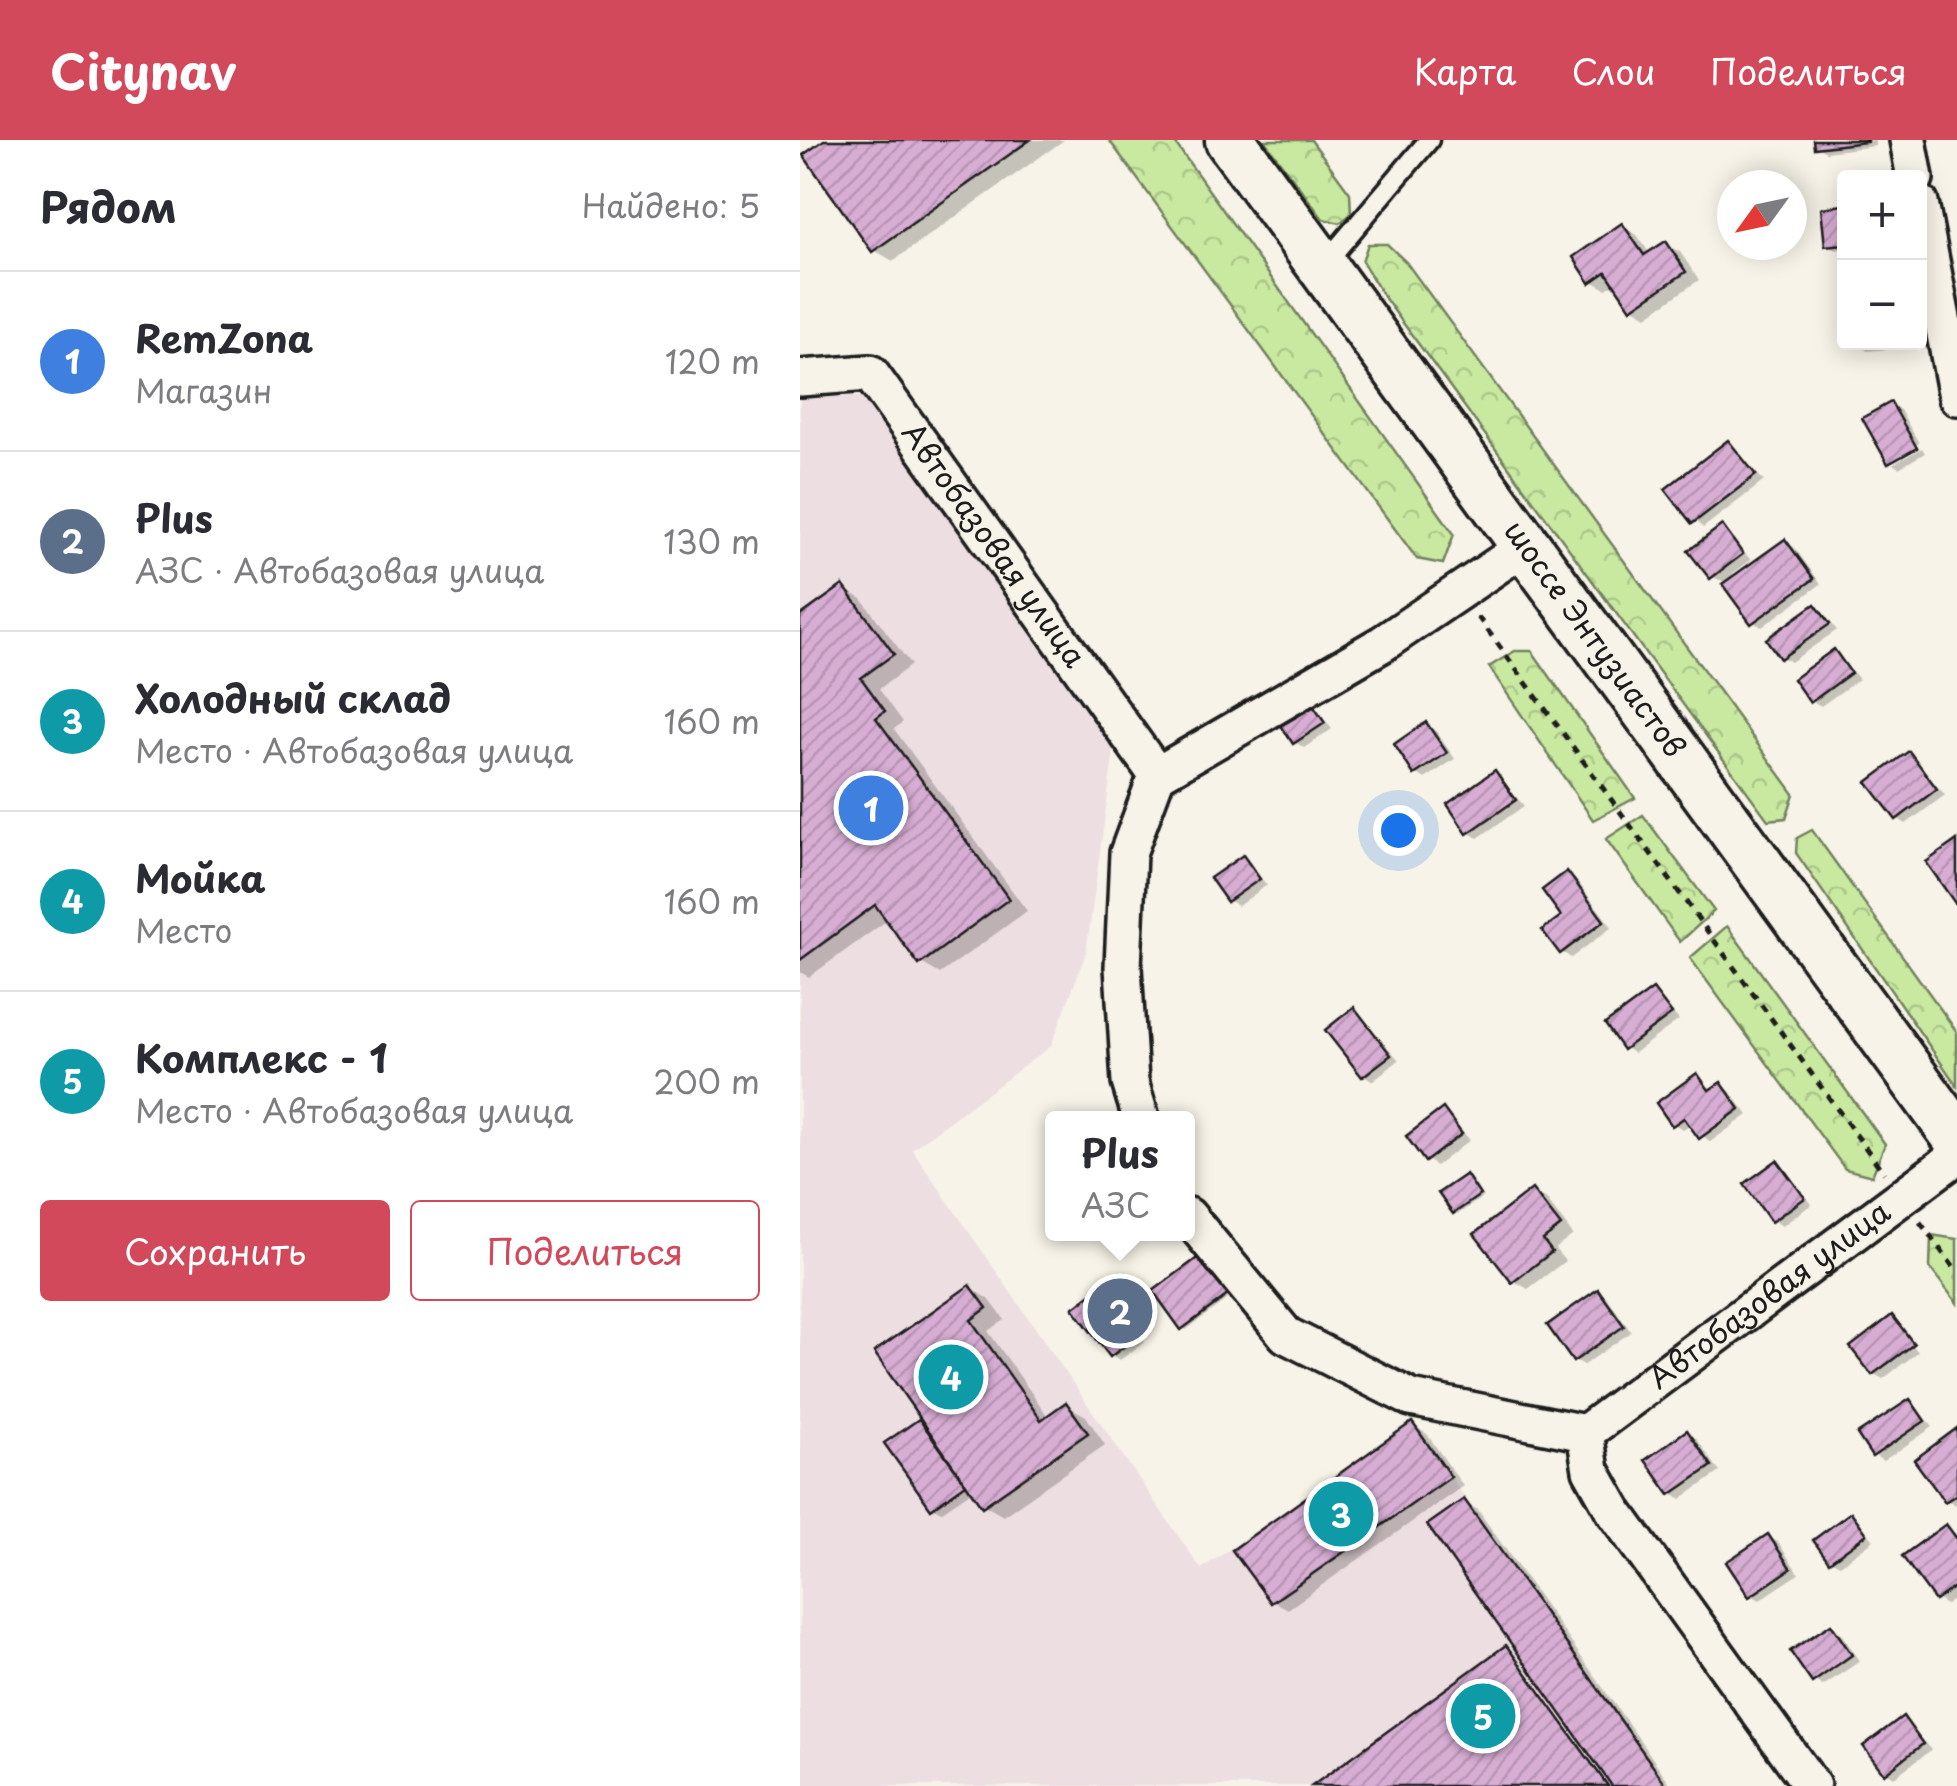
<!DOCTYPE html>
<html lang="ru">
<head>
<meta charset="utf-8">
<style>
  body { margin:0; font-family:"Playpen Sans",sans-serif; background:#f7f7f7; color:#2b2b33 }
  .controls { position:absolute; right:30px; top:30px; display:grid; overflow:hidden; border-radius:10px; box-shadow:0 5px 25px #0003 }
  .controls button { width:90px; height:90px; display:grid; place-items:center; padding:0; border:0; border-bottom:2px solid #e1e1e2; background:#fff; color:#2b2b33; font:50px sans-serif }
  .compass { position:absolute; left:917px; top:30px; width:90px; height:90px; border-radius:50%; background:#fff; box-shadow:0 5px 25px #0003; rotate:237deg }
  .you { position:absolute; left:598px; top:690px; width:35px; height:35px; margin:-25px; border:8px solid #fff; border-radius:50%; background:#1a73e8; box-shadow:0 0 0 15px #1a73e833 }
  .badge { display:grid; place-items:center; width:65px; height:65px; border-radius:50%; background:#d1495b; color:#fff; font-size:32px; font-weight:700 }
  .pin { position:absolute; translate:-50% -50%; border:5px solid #fff; box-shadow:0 2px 10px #0006 }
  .popup { position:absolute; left:245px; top:971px; width:150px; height:130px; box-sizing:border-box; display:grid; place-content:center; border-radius:10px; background:#fff; filter:drop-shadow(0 2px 8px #0005); font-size:32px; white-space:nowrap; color:#7c7c81 }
  .popup b { font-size:38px; color:#2b2b33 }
  .popup::after { content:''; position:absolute; left:50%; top:100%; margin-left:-20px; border:20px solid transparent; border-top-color:#fff }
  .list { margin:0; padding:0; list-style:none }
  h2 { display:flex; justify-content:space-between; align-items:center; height:130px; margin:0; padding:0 40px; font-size:42px }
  h2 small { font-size:32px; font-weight:400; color:#7c7c81 }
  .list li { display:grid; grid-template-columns:65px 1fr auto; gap:30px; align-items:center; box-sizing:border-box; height:180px; padding:0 40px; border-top:2px solid #e1e1e2 }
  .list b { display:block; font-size:38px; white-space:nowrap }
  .list p { margin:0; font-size:32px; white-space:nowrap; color:#7c7c81 }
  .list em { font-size:32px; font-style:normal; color:#7c7c81 }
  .actions { display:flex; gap:20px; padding:30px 40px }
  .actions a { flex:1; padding:22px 0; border:2px solid #d1495b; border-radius:10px; text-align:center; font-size:35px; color:#d1495b }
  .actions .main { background:#d1495b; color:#fff }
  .map { position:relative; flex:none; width:1157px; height:1646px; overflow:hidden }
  header { display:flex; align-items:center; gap:60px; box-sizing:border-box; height:140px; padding:0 50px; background:#d1495b; color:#fff }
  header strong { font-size:48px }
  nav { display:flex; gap:55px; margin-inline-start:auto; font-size:35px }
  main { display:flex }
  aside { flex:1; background:#fff }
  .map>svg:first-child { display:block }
</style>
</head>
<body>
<header>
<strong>Citynav</strong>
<nav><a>Карта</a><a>Слои</a><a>Поделиться</a></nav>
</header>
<main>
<aside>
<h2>Рядом<small>Найдено: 5</small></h2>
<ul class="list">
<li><span class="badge" style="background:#3f7fe0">1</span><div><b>RemZona</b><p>Магазин</p></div><em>120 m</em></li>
<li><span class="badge" style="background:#5c6f8a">2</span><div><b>Plus</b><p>АЗС · Автобазовая улица</p></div><em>130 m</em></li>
<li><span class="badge" style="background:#0f9aa8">3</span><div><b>Холодный склад</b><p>Место · Автобазовая улица</p></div><em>160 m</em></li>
<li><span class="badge" style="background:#0f9aa8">4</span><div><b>Мойка</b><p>Место</p></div><em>160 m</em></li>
<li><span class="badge" style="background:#0f9aa8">5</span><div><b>Комплекс - 1</b><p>Место · Автобазовая улица</p></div><em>200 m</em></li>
</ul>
<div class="actions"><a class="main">Сохранить</a><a>Поделиться</a></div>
</aside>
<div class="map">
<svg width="1157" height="1646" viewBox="0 0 1157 1646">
  <defs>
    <pattern id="forest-crowns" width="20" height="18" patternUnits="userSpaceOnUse" patternTransform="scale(2.5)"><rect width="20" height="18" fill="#c9e9a1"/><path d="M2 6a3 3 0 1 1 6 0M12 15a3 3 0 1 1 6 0" fill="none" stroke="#acc78a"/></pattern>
    <pattern id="building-hatch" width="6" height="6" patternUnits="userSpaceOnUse" patternTransform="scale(2.5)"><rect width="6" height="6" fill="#d7add3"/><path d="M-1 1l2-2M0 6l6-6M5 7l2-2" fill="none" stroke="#b894b5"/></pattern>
  </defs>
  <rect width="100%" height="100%" fill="#f7f3e8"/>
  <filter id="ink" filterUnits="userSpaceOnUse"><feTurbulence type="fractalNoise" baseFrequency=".01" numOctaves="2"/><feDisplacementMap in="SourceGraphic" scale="20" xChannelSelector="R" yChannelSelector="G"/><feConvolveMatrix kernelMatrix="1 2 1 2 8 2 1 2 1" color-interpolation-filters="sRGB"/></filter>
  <g filter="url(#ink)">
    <polygon fill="#eddee2" points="0,257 64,257 314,610 286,813 251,906 112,1009 401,1429 612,1282 866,1646 0,1646"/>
    <g fill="url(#forest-crowns)" stroke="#72825e" stroke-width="2.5">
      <polygon points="309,0 373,0 654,394 643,424 617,419"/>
      <polygon points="464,0 511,0 550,53 551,74 540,83 523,79"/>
      <polygon points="568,104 587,104 606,122 994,654 986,678 968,680 584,157 562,121"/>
      <polygon points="715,511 732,511 835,658 793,680 689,527"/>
      <polygon points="843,675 914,771 880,802 806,699"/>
      <polygon points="1012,690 1157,892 1157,946 996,713 997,698"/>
      <polygon points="927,786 1085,1004 1072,1036 1045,1029 890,818"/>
      <polygon points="1131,1095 1157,1099 1157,1163 1130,1128"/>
    </g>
    <g fill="#0003">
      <polygon points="29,0 264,0 93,121 74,110"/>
      <polygon points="1016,0 1075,0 1075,6 1026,12 1017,7"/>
      <polygon points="1044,68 1044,109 1036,110 1027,104 1023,70"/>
      <polygon points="822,86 837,95 850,114 866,104 880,112 899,140 847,176 832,167 816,143 806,149 792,141"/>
      <polygon points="1058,202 1104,202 1104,208 1067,211"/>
      <polygon points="1091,264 1100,270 1119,303 1091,323"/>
      <polygon points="928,303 964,341 903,388 868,349"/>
      <polygon points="1122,308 1125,313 1099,328 1093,324"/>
      <polygon points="922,388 951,420 932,434 935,438 985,402 994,407 1021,444 962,487 953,482 923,441 912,437"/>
      <polygon points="43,448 62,459 111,525 79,549 103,582 94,589 227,771 140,834 121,823 89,779 9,837 0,832 0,479"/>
      <polygon points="1015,466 1037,490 991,522 982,517"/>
      <polygon points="1034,512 1059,539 1021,566 1012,561"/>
      <polygon points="510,564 532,589 504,608 495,602"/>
      <polygon points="626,585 636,591 655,619 625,639 616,633"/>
      <polygon points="1109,614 1145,655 1106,684 1097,678"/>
      <polygon points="695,633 724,666 678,698 669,693"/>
      <polygon points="443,718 467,745 438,766 428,760"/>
      <polygon points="767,734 776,740 812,787 771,818 762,812"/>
      <polygon points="854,852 879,880 834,913 825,908"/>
      <polygon points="554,870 599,920 573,941 564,935"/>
      <polygon points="897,936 913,951 921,945 930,951 948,975 910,1002 891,984 883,989 874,984"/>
      <polygon points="643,971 670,1000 636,1026 627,1020"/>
      <polygon points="977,1023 1012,1064 982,1086 973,1080"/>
      <polygon points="666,1037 683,1057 658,1074 654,1072"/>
      <polygon points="733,1052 747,1060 773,1095 755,1109 765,1121 728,1149 714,1141"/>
      <polygon points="170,1147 189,1159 205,1180 188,1191 249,1278 266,1265 286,1276 305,1305 203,1376 184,1365 173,1350 141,1372 132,1367 119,1282 129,1287"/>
      <polygon points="301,1150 310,1155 345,1202 320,1220 311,1215"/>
      <polygon points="356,1152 435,1153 386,1190"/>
      <polygon points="798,1152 807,1157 831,1192 784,1225 775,1220"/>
      <polygon points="1092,1178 1118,1212 1083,1239 1074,1234"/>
      <polygon points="1110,1262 1133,1287 1083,1321 1074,1315"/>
      <polygon points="612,1285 627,1294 663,1346 488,1469 473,1461"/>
      <polygon points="1157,1291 1157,1365 1156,1365 1147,1360"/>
      <polygon points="887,1293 896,1298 920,1332 881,1359 872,1354"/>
      <polygon points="664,1362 678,1370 872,1646 815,1646"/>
      <polygon points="1051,1375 1074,1400 1040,1425 1030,1420"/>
      <polygon points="1146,1387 1157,1395 1157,1457 1146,1465 1137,1459"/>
      <polygon points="968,1397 978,1402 999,1434 960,1460 951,1455"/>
      <polygon points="1031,1487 1040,1492 1060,1521 1023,1546 1014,1541"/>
      <polygon points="707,1508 809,1646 516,1646"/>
      <polygon points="1103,1579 1131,1610 1094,1637 1085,1632"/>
    </g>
    <g fill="url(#building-hatch)" stroke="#1c1c1c" stroke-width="2.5">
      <polygon points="24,0 230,0 72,112 3,15"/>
      <polygon points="1013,0 1067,0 1067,2 1014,8"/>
      <polygon points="1044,65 1044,104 1025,106 1021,68"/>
      <polygon points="822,83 844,115 866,101 886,132 831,169 806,132 790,143 773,117"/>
      <polygon points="1091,262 1117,308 1088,324 1062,278"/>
      <polygon points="928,300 956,335 892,384 865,349"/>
      <polygon points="922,385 943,414 910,439 888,411"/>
      <polygon points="985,399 1014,439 951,484 922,444"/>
      <polygon points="43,445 94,514 61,538 85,571 76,578 209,759 119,825 75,765 0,820 0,476"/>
      <polygon points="1015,464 1030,484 980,519 966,499"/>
      <polygon points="1034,509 1051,533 1010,563 993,539"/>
      <polygon points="510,561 525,583 493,604 479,582"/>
      <polygon points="626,582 647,613 614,635 594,604"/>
      <polygon points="1109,611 1137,649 1096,680 1067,642"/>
      <polygon points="695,630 716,660 667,694 647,664"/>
      <polygon points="1157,700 1157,766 1126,722"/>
      <polygon points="443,715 460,739 427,762 410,738"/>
      <polygon points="767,731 804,781 760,814 742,790 761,776 742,750"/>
      <polygon points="853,849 872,874 823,910 805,884"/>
      <polygon points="554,867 591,915 562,937 525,890"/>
      <polygon points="897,933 909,950 921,942 940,969 899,999 884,978 872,986 856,963"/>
      <polygon points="643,968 662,994 625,1022 606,996"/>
      <polygon points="977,1020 1005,1058 971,1082 944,1044"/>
      <polygon points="666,1034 680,1055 653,1074 638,1053"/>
      <polygon points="732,1049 761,1086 743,1100 752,1112 712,1143 674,1094"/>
      <polygon points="404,1113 433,1151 381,1190 353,1151"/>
      <polygon points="170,1145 187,1168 171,1180 241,1280 266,1262 288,1293 182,1367 74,1212"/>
      <polygon points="301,1147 338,1196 310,1217 273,1168"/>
      <polygon points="798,1149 824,1186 773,1222 747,1185"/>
      <polygon points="1092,1175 1114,1204 1072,1235 1050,1207"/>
      <polygon points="1110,1259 1125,1281 1072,1317 1057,1294"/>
      <polygon points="119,1279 166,1344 131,1369 84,1303"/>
      <polygon points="612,1282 651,1337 471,1463 432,1410"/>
      <polygon points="1157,1288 1157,1354 1145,1362 1114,1320"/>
      <polygon points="887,1290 912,1326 870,1355 845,1320"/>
      <polygon points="664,1359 867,1646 812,1646 627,1385"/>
      <polygon points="1051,1372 1067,1394 1029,1422 1013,1400"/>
      <polygon points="1146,1384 1157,1399 1157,1445 1135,1461 1102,1416"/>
      <polygon points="968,1394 991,1429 949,1457 926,1422"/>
      <polygon points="1031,1484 1052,1515 1012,1543 990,1511"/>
      <polygon points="706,1505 808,1646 512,1646"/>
      <polygon points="1103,1576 1123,1604 1084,1634 1063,1606"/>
    </g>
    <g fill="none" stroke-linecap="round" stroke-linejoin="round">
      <defs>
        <polyline id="lane" points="529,128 537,109 629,0"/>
        <g id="street">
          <polyline points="1108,0 1115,38"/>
          <polyline points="1120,63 1157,257"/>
          <path id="s1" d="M0 238 70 233 357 635"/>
          <polyline points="341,978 330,942 323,827 328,713 357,635 582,504 726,406"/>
          <path id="s2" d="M388 1076 486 1195 611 1258 785 1293 1157 1016"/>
          <polyline points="785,1293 791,1330 814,1371 1012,1646"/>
        </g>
        <g id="secondary">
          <path id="s3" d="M430 0 1157 997"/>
        </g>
      </defs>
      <use href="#lane" stroke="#1c1c1c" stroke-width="25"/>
      <use href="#street" stroke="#1c1c1c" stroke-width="42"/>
      <use href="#secondary" stroke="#1c1c1c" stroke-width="55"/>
      <g stroke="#1c1c1c" stroke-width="5" stroke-dasharray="8 8" stroke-linecap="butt">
        <polyline points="678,477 1084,1033"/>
        <polyline points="1120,1082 1157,1132"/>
      </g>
      <use href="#lane" stroke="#f7f3e8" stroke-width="18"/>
      <use href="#street" stroke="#f7f3e8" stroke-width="35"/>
      <use href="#secondary" stroke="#f7f3e8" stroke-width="48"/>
    </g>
  </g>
  <g text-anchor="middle" stroke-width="8" stroke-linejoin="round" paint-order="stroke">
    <g font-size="30" fill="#1c1c1c" stroke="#f7f3e8">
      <text dy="10" stroke="none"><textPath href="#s1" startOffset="282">Автобазовая улица</textPath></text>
      <text dy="10" stroke="none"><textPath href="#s3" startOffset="618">шоссе Энтузиастов</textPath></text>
      <text dy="10" stroke="none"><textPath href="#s2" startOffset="702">Автобазовая улица</textPath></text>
    </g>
  </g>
</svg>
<div class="controls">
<button>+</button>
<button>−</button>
</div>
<svg class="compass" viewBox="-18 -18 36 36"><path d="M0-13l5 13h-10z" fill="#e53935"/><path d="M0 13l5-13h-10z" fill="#7c7c81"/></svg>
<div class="you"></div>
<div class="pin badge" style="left:71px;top:668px;background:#3f7fe0">1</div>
<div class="pin badge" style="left:320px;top:1171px;background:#5c6f8a">2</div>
<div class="popup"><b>Plus</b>АЗС</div>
<div class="pin badge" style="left:541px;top:1374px;background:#0f9aa8">3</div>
<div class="pin badge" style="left:151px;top:1237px;background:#0f9aa8">4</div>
<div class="pin badge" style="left:683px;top:1576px;background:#0f9aa8">5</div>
</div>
</main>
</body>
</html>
